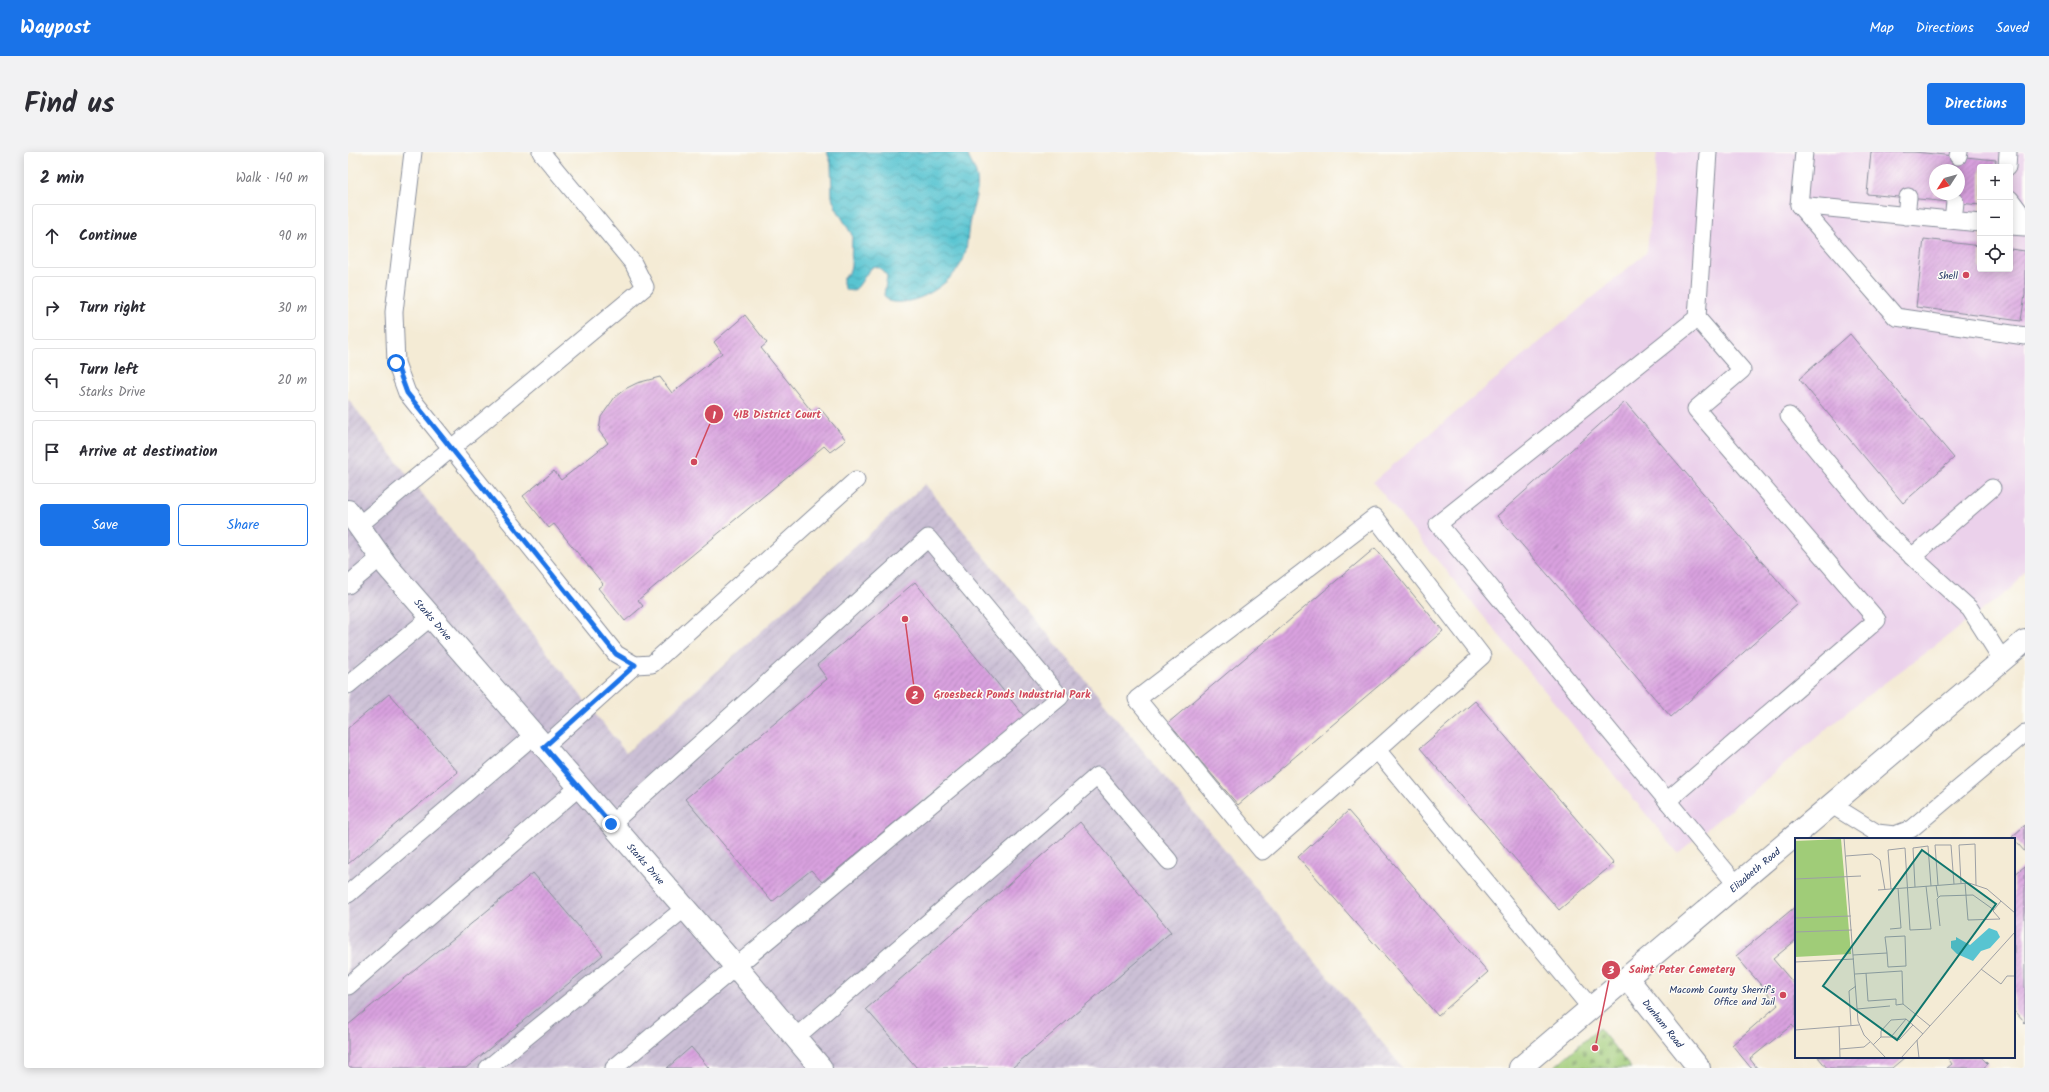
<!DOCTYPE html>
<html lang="en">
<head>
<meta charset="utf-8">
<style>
  body { margin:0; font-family:Kalam,sans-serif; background:#f2f2f3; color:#2b2b33 }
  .controls { position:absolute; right:12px; top:12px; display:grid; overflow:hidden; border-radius:4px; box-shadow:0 2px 10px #0003 }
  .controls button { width:36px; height:36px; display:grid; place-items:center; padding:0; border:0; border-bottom:1px solid #e1e1e2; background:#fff; color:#2b2b33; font:20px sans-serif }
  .compass { position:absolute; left:1581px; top:12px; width:36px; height:36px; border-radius:50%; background:#fff; box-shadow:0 2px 10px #0003; rotate:234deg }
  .stop { position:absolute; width:12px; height:12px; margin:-9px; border:3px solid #1a73e8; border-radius:50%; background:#fff }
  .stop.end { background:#1a73e8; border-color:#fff; box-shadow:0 1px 4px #0008 }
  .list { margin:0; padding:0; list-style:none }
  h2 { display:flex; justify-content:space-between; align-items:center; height:52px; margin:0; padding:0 16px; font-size:17px }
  h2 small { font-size:13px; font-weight:400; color:#7c7c81 }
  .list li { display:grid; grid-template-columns:26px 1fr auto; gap:12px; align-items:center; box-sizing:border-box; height:64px; margin:0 8px 8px; padding:0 8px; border:1px solid #e1e1e2; border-radius:4px }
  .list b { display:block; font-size:15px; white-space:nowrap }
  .list p { margin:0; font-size:13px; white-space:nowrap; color:#7c7c81 }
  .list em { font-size:13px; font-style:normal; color:#7c7c81 }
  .actions { display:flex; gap:8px; padding:12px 16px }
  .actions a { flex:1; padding:9px 0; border:1px solid #1a73e8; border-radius:4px; text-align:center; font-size:14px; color:#1a73e8 }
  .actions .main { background:#1a73e8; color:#fff }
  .icon { flex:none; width:22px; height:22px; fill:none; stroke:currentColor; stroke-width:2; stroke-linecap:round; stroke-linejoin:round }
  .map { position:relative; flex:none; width:1677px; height:916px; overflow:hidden; border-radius:4px }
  header { display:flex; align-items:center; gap:24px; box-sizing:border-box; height:56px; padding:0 20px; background:#1a73e8; color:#fff }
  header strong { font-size:19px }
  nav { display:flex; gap:22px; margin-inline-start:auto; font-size:14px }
  .intro { display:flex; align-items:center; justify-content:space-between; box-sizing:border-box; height:96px; padding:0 24px }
  h1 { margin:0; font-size:28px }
  .button { padding:10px 18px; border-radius:4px; background:#1a73e8; color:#fff; font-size:14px; font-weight:700 }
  main { display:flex; gap:24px; padding:0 24px }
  aside { flex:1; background:#fff; border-radius:4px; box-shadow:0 2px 10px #0003 }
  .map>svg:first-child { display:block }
</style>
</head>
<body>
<header>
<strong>Waypost</strong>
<nav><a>Map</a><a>Directions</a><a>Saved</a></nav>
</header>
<div class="intro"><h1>Find us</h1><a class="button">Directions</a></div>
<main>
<aside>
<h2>2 min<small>Walk · 140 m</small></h2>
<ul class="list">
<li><svg class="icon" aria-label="ahead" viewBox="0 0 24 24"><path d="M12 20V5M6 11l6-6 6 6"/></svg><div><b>Continue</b></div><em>90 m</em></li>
<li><svg class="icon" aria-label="right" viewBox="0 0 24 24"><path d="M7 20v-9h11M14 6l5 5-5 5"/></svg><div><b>Turn right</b></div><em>30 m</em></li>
<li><svg class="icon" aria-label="left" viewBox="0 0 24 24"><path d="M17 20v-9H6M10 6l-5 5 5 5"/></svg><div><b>Turn left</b><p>Starks Drive</p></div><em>20 m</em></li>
<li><svg class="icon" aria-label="arrive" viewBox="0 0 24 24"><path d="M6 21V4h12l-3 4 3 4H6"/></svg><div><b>Arrive at destination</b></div></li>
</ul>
<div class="actions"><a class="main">Save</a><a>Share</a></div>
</aside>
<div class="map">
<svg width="1677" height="916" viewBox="0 0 1677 916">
  <defs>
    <pattern id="industrial-furrows" width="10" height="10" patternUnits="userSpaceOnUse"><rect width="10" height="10" fill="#cbbfd5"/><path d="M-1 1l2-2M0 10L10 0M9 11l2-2" fill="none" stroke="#aea4b9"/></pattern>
    <pattern id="cemetery-stones" width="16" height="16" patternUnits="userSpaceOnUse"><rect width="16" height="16" fill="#a0cc78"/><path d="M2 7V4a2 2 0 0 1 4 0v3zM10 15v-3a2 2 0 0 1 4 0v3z" fill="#82a666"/></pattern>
    <pattern id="water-waves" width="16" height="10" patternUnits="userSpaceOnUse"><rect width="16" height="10" fill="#58c4d1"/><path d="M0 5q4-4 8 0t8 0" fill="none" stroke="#48a0ad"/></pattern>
    <pattern id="building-hatch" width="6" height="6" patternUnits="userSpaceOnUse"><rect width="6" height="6" fill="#d9a1df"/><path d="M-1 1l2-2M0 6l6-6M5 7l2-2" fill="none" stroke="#af84b8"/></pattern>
  </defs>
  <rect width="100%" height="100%" fill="#fdfcf7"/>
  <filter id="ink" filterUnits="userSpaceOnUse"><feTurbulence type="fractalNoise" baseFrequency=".025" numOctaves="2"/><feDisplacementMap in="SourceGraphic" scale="8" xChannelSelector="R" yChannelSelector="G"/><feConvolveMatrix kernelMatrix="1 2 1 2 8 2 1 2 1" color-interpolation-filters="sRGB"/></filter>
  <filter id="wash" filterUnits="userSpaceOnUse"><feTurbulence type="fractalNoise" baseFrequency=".012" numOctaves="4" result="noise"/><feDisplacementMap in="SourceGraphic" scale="16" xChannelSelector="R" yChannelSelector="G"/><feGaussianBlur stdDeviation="0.9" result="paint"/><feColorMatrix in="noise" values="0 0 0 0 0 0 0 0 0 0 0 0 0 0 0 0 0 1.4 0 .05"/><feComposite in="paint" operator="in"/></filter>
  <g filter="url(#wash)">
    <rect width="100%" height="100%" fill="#f4ebd5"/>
    <path fill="#ebd1eb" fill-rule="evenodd" d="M1309 0H1677V419L1664 436 1511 550 1330 701 1025 330 1299 100ZM1632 15H1662V117H1632ZM1587 18H1611V42H1587Z"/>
    <polygon fill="url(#industrial-furrows)" points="0,247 278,601 577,332 1055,916 0,916"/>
    <polygon fill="url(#cemetery-stones)" stroke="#5e7e6b" points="1251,876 1283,916 1205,916"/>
    <path fill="url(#water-waves)" stroke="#3a7a98" d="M479 0H619C621 9 628 17 629 26 631 40 625 54 622 68 619 80 620 99 614 110 602 133 566 156 540 149L536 143 539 124 533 117 526 114C516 121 515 132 505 139L498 138 495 132V126L501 121 503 114 504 83 488 56 484 45 483 11Z"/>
    <g id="blocks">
      <g fill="url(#building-hatch)" fill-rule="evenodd">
        <path d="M1523 0H1566L1648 8 1647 15H1632V53L1519 42ZM1587 18H1611V42H1587Z"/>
        <polygon points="1576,87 1632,94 1632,117 1662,117 1662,97 1677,99 1677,142 1673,169 1568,155"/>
        <polygon points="397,163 419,191 413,196 465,261 471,255 498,288 482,300 476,294 290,448 295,454 277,469 250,436 255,432 206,372 201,376 175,344 206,319 213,328 260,291 251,279 253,265 267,245 277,237 289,231 312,225 324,241 374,201 366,190"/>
        <polygon points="1502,182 1606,306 1555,351 1451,227"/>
        <polygon points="1277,250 1450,452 1323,565 1149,364"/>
        <polygon points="1027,396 1095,479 890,653 820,571"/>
        <polygon points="567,430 676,564 474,730 463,718 424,750 337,647 479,527 469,513"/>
        <polygon points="41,542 110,620 0,712 0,576"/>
        <polygon points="1127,549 1266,711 1211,758 1072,596"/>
        <polygon points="1000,659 1140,820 1090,864 950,705"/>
        <polygon points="732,670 823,780 664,916 569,916 518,857"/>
        <polygon points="1677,673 1677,700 1664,685"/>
        <polygon points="1677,714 1677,871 1666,859 1666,723"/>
        <polygon points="185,721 255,803 118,916 0,916 0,873"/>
        <polygon points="1448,754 1448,788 1425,807 1448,834 1448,878 1444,873 1402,907 1409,916 1403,916 1384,893 1430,853 1388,804"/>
        <polygon points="343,895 361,916 319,916"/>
        <polygon points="1470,905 1557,905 1544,916 1479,916"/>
        <polygon points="1599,905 1633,905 1640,912 1635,916 1599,916 1604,912"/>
      </g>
    </g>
  </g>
  <g filter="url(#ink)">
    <use href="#blocks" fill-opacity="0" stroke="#888d9a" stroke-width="1"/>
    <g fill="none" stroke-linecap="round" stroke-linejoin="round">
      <defs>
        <g id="lane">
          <polyline points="65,0 46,160 48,211 59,241 268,502 287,513 304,512 508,328"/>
          <polyline points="1360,0 1349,166 1090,372 1389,733"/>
          <polyline points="1456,0 1451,53 1632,71"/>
          <polyline points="1610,4 1611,0"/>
          <polyline points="1659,15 1660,0"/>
          <polyline points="1662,47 1677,67"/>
          <polyline points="1451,53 1548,165 1677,184"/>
          <polyline points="1558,64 1560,45"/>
          <polyline points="1605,68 1607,50"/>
          <polyline points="1662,74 1677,75"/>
          <polyline points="1441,264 1533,376 1622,457 1655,509"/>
          <polyline points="10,374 297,135 285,111 193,0"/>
          <polyline points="1564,405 1644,336"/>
          <polyline points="0,433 32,406"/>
          <polyline points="0,533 83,465"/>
          <polyline points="196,595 287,513"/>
          <polyline points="1029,598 914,699 789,547 1027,365 1134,504 1029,598 1243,856"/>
          <polyline points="1319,649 1529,468 1348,257 1394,218 1349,166"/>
          <polyline points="1484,653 1529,681 1547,683 1563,677 1677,581"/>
          <polyline points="263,672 580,386 712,545 266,916"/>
          <polyline points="0,742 186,583"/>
          <polyline points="0,834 231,635"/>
          <polyline points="448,885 749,624 821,709"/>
          <polyline points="140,916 337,756"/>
        </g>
        <g id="street">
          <path id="s1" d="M0 359 39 414 389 816 473 916"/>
          <path id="s2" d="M1279 826 1351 916"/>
          <path id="s3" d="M1172 916 1677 489"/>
        </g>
      </defs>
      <use href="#lane" stroke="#888d9a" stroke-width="19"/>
      <use href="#street" stroke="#888d9a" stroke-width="24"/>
      <use href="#lane" stroke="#fff" stroke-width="17"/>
      <use href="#street" stroke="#fff" stroke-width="22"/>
    </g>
  </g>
  <g fill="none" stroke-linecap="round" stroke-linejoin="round" filter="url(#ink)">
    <polyline stroke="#1a73e8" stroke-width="5" points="48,211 59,241 268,502 287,513 196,595 263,672"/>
  </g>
  <g fill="#d1495b" stroke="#fdfcf7" stroke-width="1.5">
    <circle cx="1618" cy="123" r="4"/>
    <circle cx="1435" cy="843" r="4"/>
  </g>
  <g text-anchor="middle" stroke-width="3" stroke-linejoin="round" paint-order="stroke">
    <g font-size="10" fill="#1b2f5e" stroke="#fdfcf7" text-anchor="end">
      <text x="1610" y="127">Shell</text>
      <text x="1427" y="841">Macomb County Sherrif's<tspan x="1427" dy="12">Office and Jail</tspan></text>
    </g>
    <g font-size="10" fill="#1b2f5e" stroke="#fdfcf7">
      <text dy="4" stroke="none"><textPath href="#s1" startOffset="138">Starks Drive</textPath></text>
      <text dy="4" stroke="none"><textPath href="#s1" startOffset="462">Starks Drive</textPath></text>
      <text dy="4" stroke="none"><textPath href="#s3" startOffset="307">Elizabeth Road</textPath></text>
      <text dy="4" stroke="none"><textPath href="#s2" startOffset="58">Dunham Road</textPath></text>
    </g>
  </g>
  <g transform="translate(1447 686)">
    <rect width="220" height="220" fill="#f4ebd5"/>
    <path d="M46 1 56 116 0 119V3Z" fill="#a0cc78"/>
    <path d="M194 90 202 93 205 99 195 110 186 113 178 123 162 116 156 110V103L161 102V99L175 107Z" fill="#58c4d1"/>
    <path fill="none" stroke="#9da0a5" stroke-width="1" d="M49 0 63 183 69 197 91 220M51 18 77 16 85 22 90 52M0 41 66 38M166 45 164 7 180 6 181 47M170 45 173 82 205 81 198 73 206 63M141 47 143 59M143 47 140 7H156L159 46M120 49 118 10 133 8 136 48M96 51 93 12 110 10 115 92 136 91 131 48M83 52 174 45 192 51 220 75M0 80 56 78M145 88 142 61 145 58 178 57 199 72M95 91 106 90 103 50M0 94 57 92M58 117 92 115 93 129 111 128 110 98 90 99 92 115M0 124 59 121M186 131 206 146 212 138H220M71 135 73 163 101 161V167L108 166M60 136 107 133 108 166 135 188M62 171 95 168M44 188 45 220M56 188 54 153 61 148M0 192 64 187M86 199V193L96 182 111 181M96 199 111 181 118 187M122 202 124 220M78 207 86 199H100L104 202 118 187 128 196M45 211 69 209 75 204M106 220 220 94"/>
    <path fill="#0f766e" fill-opacity="0.15" stroke="#0f766e" stroke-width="2" d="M127 12 201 66 102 202 28 148Z"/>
    <rect width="220" height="220" fill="none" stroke="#1b2f5e" stroke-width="2"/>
  </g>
  <path fill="none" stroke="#d1495b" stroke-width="1.5" d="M346 310L366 262M557 467L567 543M1247 896L1263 818"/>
  <g fill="#d1495b" stroke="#fdfcf7" stroke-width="1.5">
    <circle cx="346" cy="310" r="4"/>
    <circle cx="557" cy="467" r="4"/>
    <circle cx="1247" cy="896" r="4"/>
    <circle cx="366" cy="262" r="10"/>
    <circle cx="567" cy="543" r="10"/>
    <circle cx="1263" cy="818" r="10"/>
  </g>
  <g font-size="12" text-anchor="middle" font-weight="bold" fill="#fff">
    <text x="366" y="267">1</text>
    <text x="567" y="547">2</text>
    <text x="1263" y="822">3</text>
  </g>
  <g font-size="11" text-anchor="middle" font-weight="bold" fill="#d1495b" stroke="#fdfcf7" stroke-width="3" stroke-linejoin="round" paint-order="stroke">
    <text x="429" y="266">41B District Court</text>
    <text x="664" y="546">Groesbeck Ponds Industrial Park</text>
    <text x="1334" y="821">Saint Peter Cemetery</text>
  </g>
</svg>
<div class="controls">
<button>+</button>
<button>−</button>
<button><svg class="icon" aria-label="locate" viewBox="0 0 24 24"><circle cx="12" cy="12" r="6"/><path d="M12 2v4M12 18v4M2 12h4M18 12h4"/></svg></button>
</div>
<svg class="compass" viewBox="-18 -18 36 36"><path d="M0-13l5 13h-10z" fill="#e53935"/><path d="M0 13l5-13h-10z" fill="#7c7c81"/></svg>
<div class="stop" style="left:48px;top:211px"></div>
<div class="stop end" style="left:263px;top:672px"></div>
</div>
</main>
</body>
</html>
